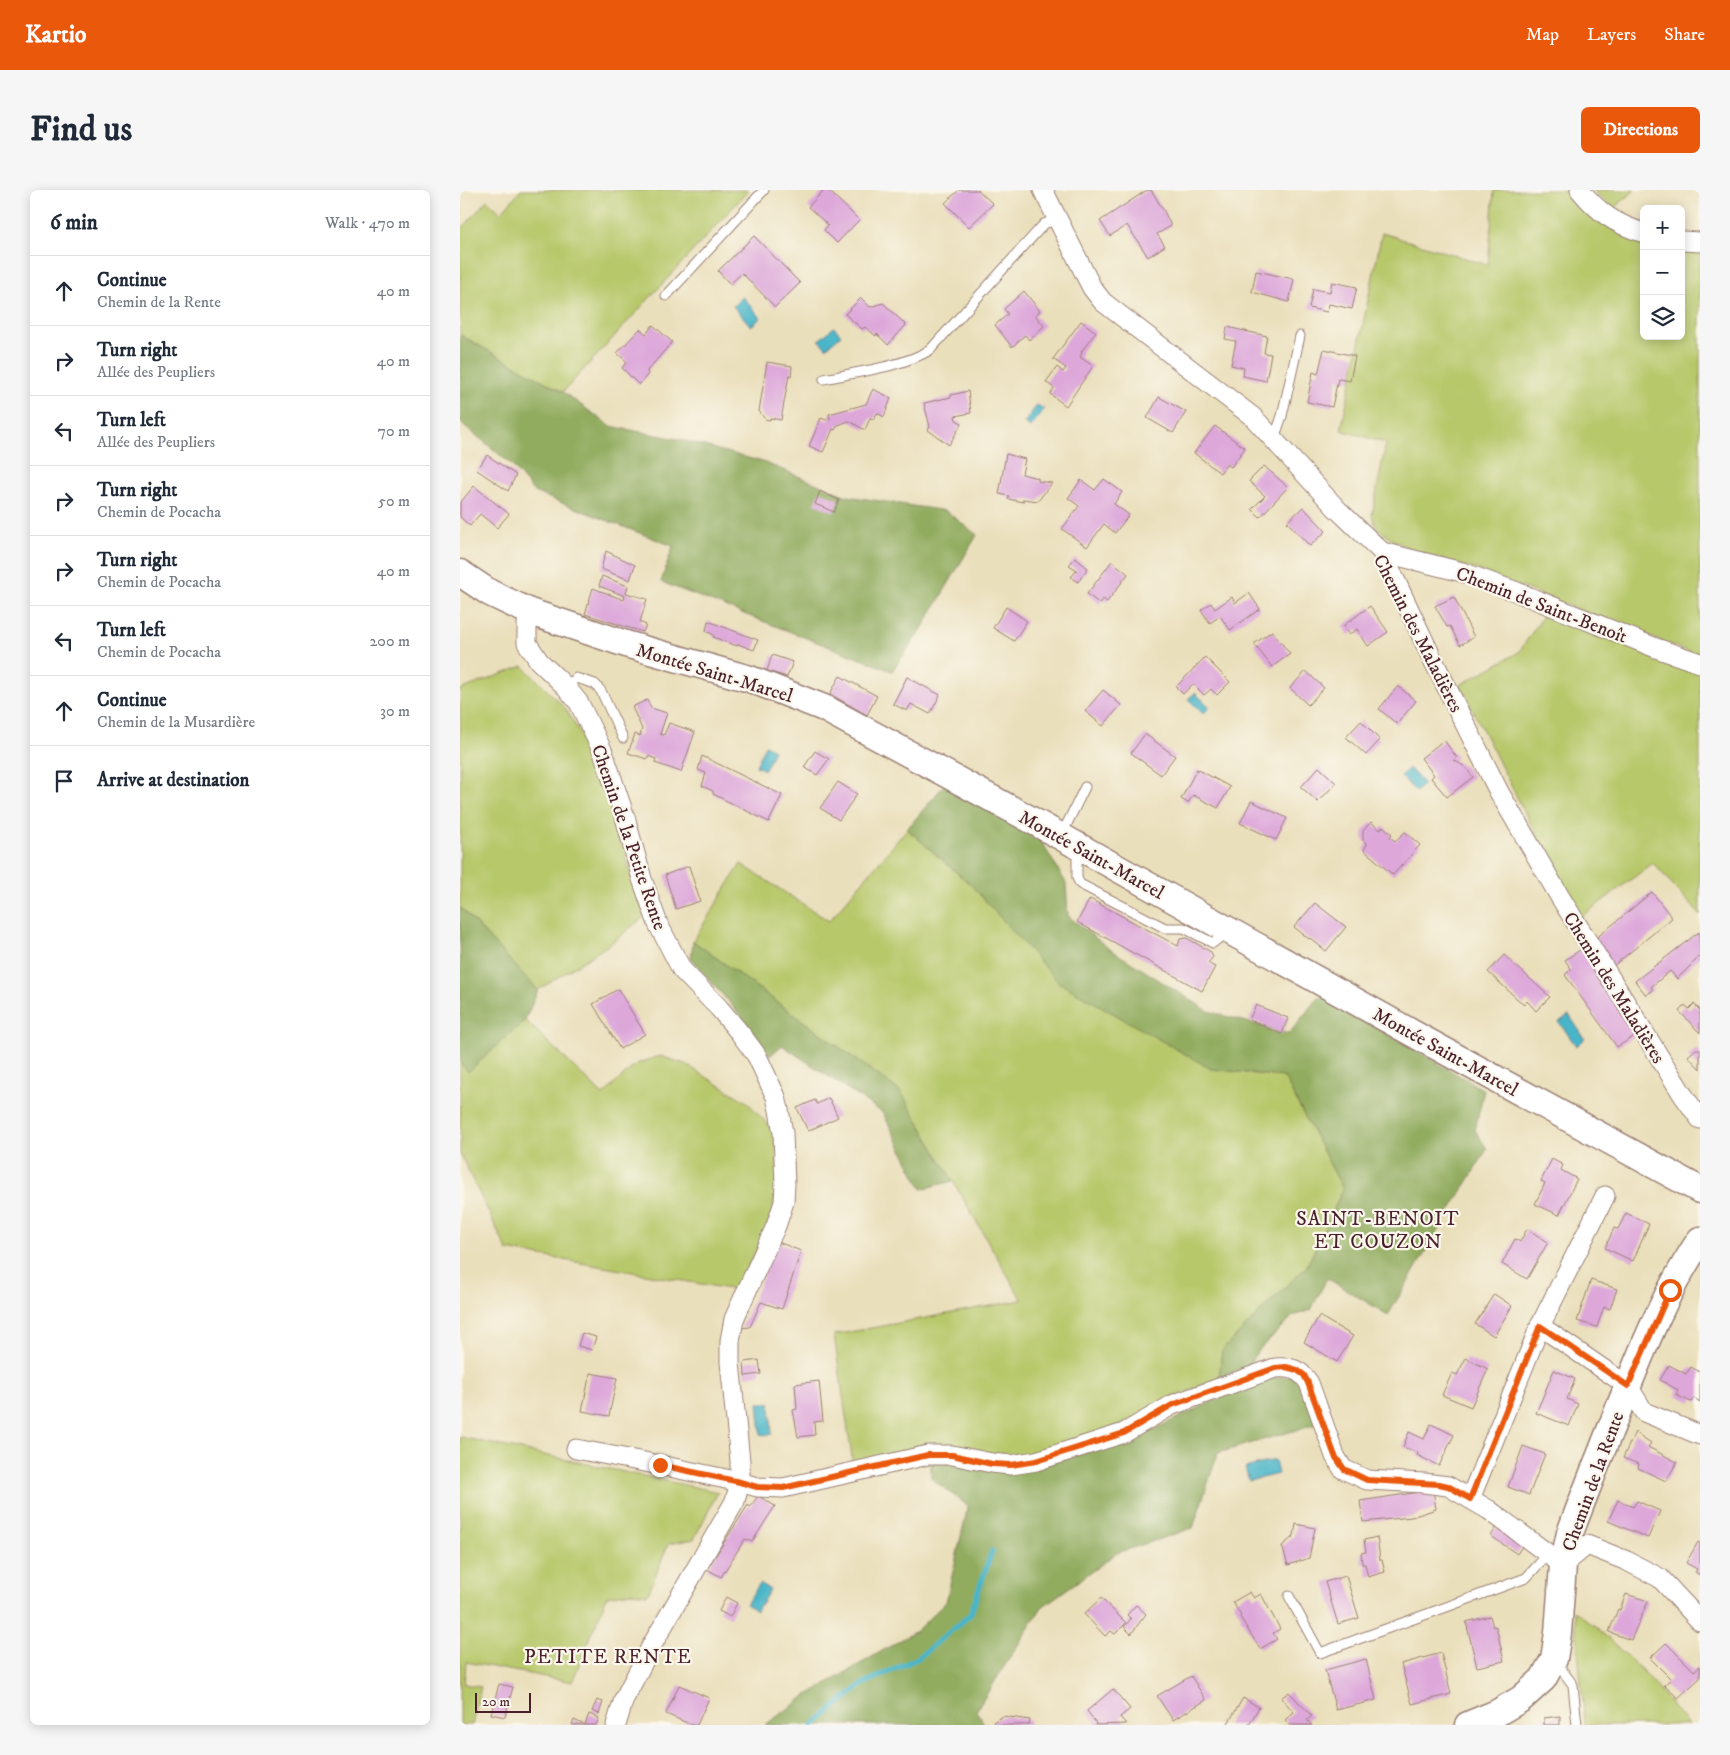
<!DOCTYPE html>
<html lang="en">
<head>
<meta charset="utf-8">
<style>
  body { margin:0; font-family:"IM FELL DW Pica",serif; background:#f6f6f7; color:#1f2937 }
  .controls { position:absolute; right:15px; top:15px; display:grid; overflow:hidden; border-radius:8px; box-shadow:0 2px 12px #0003 }
  .controls button { width:45px; height:45px; display:grid; place-items:center; padding:0; border:0; border-bottom:1px solid #e0e1e3; background:#fff; color:#1f2937; font:25px sans-serif }
  .scale { position:absolute; left:15px; bottom:12px; width:56px; box-sizing:border-box; padding-left:5px; border:2px solid #4a1f2b; border-top:0; font-size:14px; line-height:18px; white-space:nowrap; color:#4a1f2b; -webkit-text-stroke:4px #fbf7ec; paint-order:stroke }
  .stop { position:absolute; width:15px; height:15px; margin:-11px; border:4px solid #ea580c; border-radius:50%; background:#fff }
  .stop.end { background:#ea580c; border-color:#fff; box-shadow:0 1px 5px #0008 }
  .list { margin:0; padding:0; list-style:none }
  h2 { display:flex; justify-content:space-between; align-items:center; height:65px; margin:0; padding:0 20px; font-size:21px }
  h2 small { font-size:16px; font-weight:400; color:#747a83 }
  .list li { display:grid; grid-template-columns:32px 1fr auto; gap:15px; align-items:center; box-sizing:border-box; height:70px; padding:0 20px; border-top:1px solid #e0e1e3 }
  .list b { display:block; font-size:19px; white-space:nowrap }
  .list p { margin:0; font-size:16px; white-space:nowrap; color:#747a83 }
  .list em { font-size:16px; font-style:normal; color:#747a83 }
  .icon { flex:none; width:28px; height:28px; fill:none; stroke:currentColor; stroke-width:2; stroke-linecap:round; stroke-linejoin:round }
  .map { position:relative; flex:none; width:1240px; height:1535px; overflow:hidden; border-radius:8px }
  header { display:flex; align-items:center; gap:30px; box-sizing:border-box; height:70px; padding:0 25px; background:#ea580c; color:#fff }
  header strong { font-size:24px }
  nav { display:flex; gap:28px; margin-inline-start:auto; font-size:18px }
  .intro { display:flex; align-items:center; justify-content:space-between; box-sizing:border-box; height:120px; padding:0 30px }
  h1 { margin:0; font-size:35px }
  .button { padding:12px 22px; border-radius:8px; background:#ea580c; color:#fff; font-size:18px; font-weight:700 }
  main { display:flex; gap:30px; padding:0 30px }
  aside { flex:1; background:#fff; border-radius:8px; box-shadow:0 2px 12px #0003 }
  .map>svg:first-child { display:block }
</style>
</head>
<body>
<header>
<strong>Kartio</strong>
<nav><a>Map</a><a>Layers</a><a>Share</a></nav>
</header>
<div class="intro"><h1>Find us</h1><a class="button">Directions</a></div>
<main>
<aside>
<h2>6 min<small>Walk · 470 m</small></h2>
<ul class="list">
<li><svg class="icon" aria-label="ahead" viewBox="0 0 24 24"><path d="M12 20V5M6 11l6-6 6 6"/></svg><div><b>Continue</b><p>Chemin de la Rente</p></div><em>40 m</em></li>
<li><svg class="icon" aria-label="right" viewBox="0 0 24 24"><path d="M7 20v-9h11M14 6l5 5-5 5"/></svg><div><b>Turn right</b><p>Allée des Peupliers</p></div><em>40 m</em></li>
<li><svg class="icon" aria-label="left" viewBox="0 0 24 24"><path d="M17 20v-9H6M10 6l-5 5 5 5"/></svg><div><b>Turn left</b><p>Allée des Peupliers</p></div><em>70 m</em></li>
<li><svg class="icon" aria-label="right" viewBox="0 0 24 24"><path d="M7 20v-9h11M14 6l5 5-5 5"/></svg><div><b>Turn right</b><p>Chemin de Pocacha</p></div><em>50 m</em></li>
<li><svg class="icon" aria-label="right" viewBox="0 0 24 24"><path d="M7 20v-9h11M14 6l5 5-5 5"/></svg><div><b>Turn right</b><p>Chemin de Pocacha</p></div><em>40 m</em></li>
<li><svg class="icon" aria-label="left" viewBox="0 0 24 24"><path d="M17 20v-9H6M10 6l-5 5 5 5"/></svg><div><b>Turn left</b><p>Chemin de Pocacha</p></div><em>200 m</em></li>
<li><svg class="icon" aria-label="ahead" viewBox="0 0 24 24"><path d="M12 20V5M6 11l6-6 6 6"/></svg><div><b>Continue</b><p>Chemin de la Musardière</p></div><em>30 m</em></li>
<li><svg class="icon" aria-label="arrive" viewBox="0 0 24 24"><path d="M6 21V4h12l-3 4 3 4H6"/></svg><div><b>Arrive at destination</b></div></li>
</ul>
</aside>
<div class="map">
<svg width="1240" height="1535" viewBox="0 0 1240 1535">
  <rect width="100%" height="100%" fill="#fbf7ec"/>
  <filter id="ink" filterUnits="userSpaceOnUse"><feTurbulence type="fractalNoise" baseFrequency=".02" numOctaves="2"/><feDisplacementMap in="SourceGraphic" scale="10" xChannelSelector="R" yChannelSelector="G"/><feConvolveMatrix kernelMatrix="1 2 1 2 8 2 1 2 1" color-interpolation-filters="sRGB"/></filter>
  <filter id="wash" filterUnits="userSpaceOnUse"><feTurbulence type="fractalNoise" baseFrequency=".0096" numOctaves="4" result="noise"/><feDisplacementMap in="SourceGraphic" scale="20" xChannelSelector="R" yChannelSelector="G"/><feGaussianBlur stdDeviation="1.12" result="paint"/><feColorMatrix in="noise" values="0 0 0 0 0 0 0 0 0 0 0 0 0 0 0 0 0 1.4 0 .05"/><feComposite in="paint" operator="in"/></filter>
  <g filter="url(#wash)">
    <rect width="100%" height="100%" fill="#eadfbb"/>
    <g fill="#b7c86b" stroke="#80744b">
      <polygon points="61,0 289,0 103,202 0,145 0,41 27,10 41,23"/>
      <polygon points="1034,0 1110,0 1122,13 1184,51 1184,146 1221,146 1221,58 1240,58 1240,466 1017,380 950,359 933,350 916,337 912,325 926,253 881,240 922,43 1028,75"/>
      <polygon points="1133,0 1175,0 1153,19"/>
      <polygon points="1085,423 1198,465 1240,477 1240,725 1193,673 1121,727 1070,633 1000,495 1059,462"/>
      <polygon points="63,476 105,518 137,571 184,727 150,754 78,800 0,717 0,500"/>
      <polygon points="447,639 511,695 751,879 824,887 883,999 847,1076 762,1160 759,1188 708,1210 677,1229 604,1256 554,1267 525,1266 495,1256 468,1257 393,1274 374,1145 562,1110 441,902 233,751 281,674 369,731"/>
      <polygon points="65,830 143,905 176,874 200,866 225,874 287,912 314,941 318,984 314,1016 304,1046 275,1100 47,1060 0,964 0,873 9,881"/>
      <polygon points="0,1247 258,1302 234,1349 208,1354 188,1404 171,1402 147,1406 112,1492 6,1472 4,1494 21,1497 12,1535 0,1535"/>
      <polygon points="1114,1420 1136,1437 1187,1485 1228,1535 1125,1535"/>
    </g>
    <g fill="#91ac5f" stroke="#6e6645">
      <polygon points="0,145 103,202 150,236 222,250 303,272 387,306 486,321 517,345 460,442 432,481 201,392 213,356 74,302 51,274 0,232"/>
      <polygon points="485,594 579,648 606,693 608,726 648,758 748,821 829,844 855,811 862,806 1024,900 1015,940 1027,959 928,1125 867,1088 851,1120 833,1126 797,1162 788,1176 759,1188 762,1160 847,1076 883,999 824,887 751,879 598,792 511,695 447,639"/>
      <polygon points="0,717 78,800 65,830 8,882 0,873"/>
      <polygon points="233,751 441,902 493,991 462,999 423,923 322,855 310,866 276,820 231,769"/>
      <polygon points="819,1187 833,1187 842,1196 857,1234 758,1263 733,1338 657,1363 582,1417 516,1521 525,1535 305,1535 349,1504 456,1441 486,1412 508,1316 471,1288 471,1272 567,1279 673,1249 794,1192"/>
    </g>
    <g fill="#4ab5c8" stroke="#4a6a7a">
      <polygon points="283,107 301,128 291,136 273,116"/>
      <polygon points="374,137 381,145 366,158 359,150"/>
      <polygon points="577,215 584,219 571,237 564,233"/>
      <polygon points="735,503 750,517 743,524 728,509"/>
      <polygon points="305,555 314,560 305,580 296,576"/>
      <polygon points="949,578 964,594 956,602 941,586"/>
      <polygon points="1109,825 1125,849 1116,856 1099,832"/>
      <polygon points="298,1213 310,1213 312,1244 301,1245"/>
      <polygon points="815,1270 818,1284 789,1291 785,1278"/>
      <polygon points="300,1393 310,1400 296,1421 286,1414"/>
    </g>
    <g fill="none" stroke-linecap="round" stroke-linejoin="round">
      <polyline stroke="#4ab5c8" stroke-width="5.5" points="353,1535 403,1494 458,1468 510,1425 532,1361"/>
    </g>
    <g id="blocks">
      <g fill="#dda7da">
        <polygon points="364,0 368,0 399,30 377,53 364,40 368,35 348,17"/>
        <polygon points="499,0 518,0 533,14 509,37 485,13"/>
        <polygon points="687,0 691,0 704,21 711,36 697,44 705,56 688,67 667,35 650,46 640,31"/>
        <polygon points="294,46 340,93 315,117 282,83 270,94 258,81"/>
        <polygon points="796,81 834,89 829,112 792,102"/>
        <polygon points="872,92 897,97 892,119 869,114 867,122 849,118 853,99 870,102"/>
        <polygon points="564,101 580,121 575,125 584,136 569,150 565,145 552,157 535,135 548,124 544,119"/>
        <polygon points="401,108 410,117 423,113 446,135 428,155 417,144 416,146 405,137 402,139 385,124"/>
        <polygon points="621,131 636,142 621,162 622,163 620,167 633,176 606,216 590,204 594,198 586,192 597,177 603,182 606,178 593,169"/>
        <polygon points="193,135 212,152 187,181 188,184 179,195 162,178 167,172 157,163 180,139 186,144"/>
        <polygon points="767,137 807,146 804,163 811,164 806,191 783,186 784,178 771,175 776,151 765,149"/>
        <polygon points="864,159 895,166 890,191 878,189 872,217 847,212 853,182 858,184"/>
        <polygon points="307,172 332,176 331,186 329,185 321,230 310,228 310,230 305,229 299,221"/>
        <polygon points="413,199 431,208 424,227 417,223 414,229 410,228 405,240 389,231 378,235 375,240 373,239 363,262 349,256 361,228 366,230 370,229 369,224 406,214"/>
        <polygon points="508,201 511,223 495,226 496,230 502,233 489,255 468,240 470,237 464,213 491,207 491,205"/>
        <polygon points="699,207 726,222 713,243 687,228"/>
        <polygon points="755,236 785,258 771,277 767,274 760,283 734,263"/>
        <polygon points="546,264 565,269 562,284 578,288 578,291 592,293 578,311 563,309 563,312 548,309 549,306 539,304"/>
        <polygon points="27,265 56,285 48,301 17,280"/>
        <polygon points="804,276 828,297 800,327 792,319 805,306 789,291"/>
        <polygon points="644,289 662,302 654,314 669,325 655,343 644,334 627,357 602,339 619,316 608,308 621,290 635,300"/>
        <polygon points="14,296 49,324 37,338 20,324 10,336 0,327 0,313"/>
        <polygon points="360,301 379,310 374,322 355,314"/>
        <polygon points="843,317 866,341 850,356 827,332"/>
        <polygon points="146,361 175,375 170,390 141,379"/>
        <polygon points="615,368 628,378 618,392 611,387 617,380 609,375"/>
        <polygon points="652,371 668,384 647,412 643,409 640,414 627,404"/>
        <polygon points="142,386 168,396 166,403 187,409 180,432 186,435 183,442 125,424 133,398 164,410 165,406 139,396"/>
        <polygon points="789,403 800,419 770,440 760,426 750,433 741,420 751,413 755,419 772,407 775,413"/>
        <polygon points="994,407 1014,447 1000,455 990,436 987,437 975,416"/>
        <polygon points="910,416 928,442 908,456 897,439 889,445 883,436"/>
        <polygon points="546,417 567,431 554,451 533,438"/>
        <polygon points="248,431 298,450 294,460 278,454 277,456 253,447 254,445 246,441"/>
        <polygon points="812,441 830,464 812,477 794,454"/>
        <polygon points="312,465 333,472 327,487 307,481"/>
        <polygon points="745,467 770,492 757,505 751,499 744,505 733,494 723,504 716,497"/>
        <polygon points="846,481 864,498 848,515 830,498"/>
        <polygon points="380,486 417,506 407,525 370,504"/>
        <polygon points="447,487 480,505 470,524 451,514 447,521 433,514"/>
        <polygon points="938,496 956,511 937,534 919,519"/>
        <polygon points="643,500 661,515 643,536 625,521"/>
        <polygon points="187,510 191,518 207,523 200,544 204,545 209,533 235,542 221,582 195,573 196,569 188,566 187,569 168,563 175,544 180,546 182,539 172,517"/>
        <polygon points="901,531 920,550 906,565 886,547"/>
        <polygon points="685,544 715,566 701,585 671,563"/>
        <polygon points="984,550 997,568 994,570 1005,577 1013,587 987,607 971,588 974,585 961,568"/>
        <polygon points="355,561 369,569 357,585 344,577"/>
        <polygon points="242,566 322,605 309,632 253,604 253,601 242,596 246,583 238,580"/>
        <polygon points="859,577 876,593 858,612 841,597"/>
        <polygon points="737,579 770,597 758,618 733,605 728,613 721,609"/>
        <polygon points="378,592 397,604 379,630 360,618"/>
        <polygon points="791,611 827,628 816,650 780,633"/>
        <polygon points="911,632 920,640 923,636 932,644 930,647 935,651 945,642 960,655 933,685 904,660 907,654 903,650 903,641"/>
        <polygon points="229,676 240,711 216,719 205,685"/>
        <polygon points="1192,702 1212,728 1152,777 1135,749"/>
        <polygon points="630,709 718,756 720,749 727,748 751,762 753,767 748,773 755,777 742,801 617,732"/>
        <polygon points="855,713 886,737 866,761 850,748 849,749 834,737"/>
        <polygon points="1239,742 1240,766 1217,789 1210,781 1191,797 1193,800 1186,805 1175,791"/>
        <polygon points="1123,758 1176,845 1157,857 1105,785 1111,779 1105,770"/>
        <polygon points="1044,765 1090,807 1076,821 1067,811 1064,815 1028,782"/>
        <polygon points="158,799 185,844 160,859 133,814"/>
        <polygon points="1234,814 1240,820 1240,843 1219,821 1225,815 1229,819"/>
        <polygon points="796,815 828,828 822,844 804,837 804,835 789,830"/>
        <polygon points="1236,859 1240,859 1240,879 1228,866"/>
        <polygon points="369,908 378,927 348,941 337,918 355,910 357,914"/>
        <polygon points="1092,969 1103,975 1101,980 1117,989 1099,1025 1075,1014 1085,993 1081,991"/>
        <polygon points="1166,1023 1189,1034 1173,1071 1145,1058 1154,1038 1158,1039"/>
        <polygon points="1067,1039 1088,1052 1067,1089 1042,1074 1055,1049 1060,1052"/>
        <polygon points="318,1052 341,1061 322,1119 301,1112 290,1137 281,1138"/>
        <polygon points="1131,1090 1157,1099 1150,1119 1144,1117 1137,1137 1117,1131"/>
        <polygon points="1034,1104 1052,1116 1034,1146 1015,1134"/>
        <polygon points="859,1126 893,1146 877,1172 844,1152"/>
        <polygon points="122,1143 136,1147 132,1160 118,1156"/>
        <polygon points="1006,1168 1028,1179 1011,1217 982,1205 992,1183 997,1185"/>
        <polygon points="299,1170 301,1184 285,1186 284,1172"/>
        <polygon points="1209,1175 1226,1184 1231,1177 1240,1182 1240,1212 1234,1208 1231,1212 1216,1205 1218,1200 1200,1190"/>
        <polygon points="1094,1180 1115,1189 1107,1209 1118,1214 1109,1236 1076,1223"/>
        <polygon points="130,1183 157,1188 149,1226 122,1221"/>
        <polygon points="359,1191 363,1231 354,1232 355,1245 338,1247 333,1220 337,1219 335,1194"/>
        <polygon points="971,1234 994,1245 979,1276 957,1265 958,1263 943,1257 949,1242 964,1249"/>
        <polygon points="1175,1242 1191,1253 1188,1257 1217,1272 1206,1291 1178,1278 1179,1274 1163,1268"/>
        <polygon points="1063,1256 1085,1264 1069,1305 1048,1297"/>
        <polygon points="973,1300 976,1319 952,1327 903,1332 900,1311"/>
        <polygon points="298,1306 315,1316 292,1352 285,1349 261,1387 247,1379 288,1315 290,1317"/>
        <polygon points="1158,1310 1173,1317 1177,1311 1200,1321 1188,1348 1148,1331"/>
        <polygon points="836,1334 855,1338 849,1368 828,1375 822,1356 834,1346"/>
        <polygon points="1037,1337 1063,1355 1057,1364 1031,1346"/>
        <polygon points="917,1347 920,1370 922,1370 925,1382 908,1387 905,1374 902,1374 901,1363 906,1362 904,1350"/>
        <polygon points="1238,1352 1240,1353 1240,1385 1235,1382 1237,1379 1226,1373"/>
        <polygon points="886,1386 899,1428 878,1434 865,1392"/>
        <polygon points="790,1402 794,1408 801,1404 820,1439 813,1443 817,1449 800,1459 780,1427 781,1426 773,1412"/>
        <polygon points="1166,1404 1188,1411 1171,1450 1149,1442 1158,1419 1160,1420"/>
        <polygon points="266,1407 277,1413 270,1427 259,1421"/>
        <polygon points="641,1408 666,1433 655,1444 651,1441 645,1446 624,1424"/>
        <polygon points="676,1415 686,1424 671,1444 664,1437 671,1429 667,1425"/>
        <polygon points="1030,1426 1033,1437 1036,1436 1044,1471 1017,1477 1006,1432"/>
        <polygon points="1206,1453 1234,1481 1240,1476 1240,1488 1218,1508 1204,1495 1211,1489 1190,1468"/>
        <polygon points="981,1463 991,1504 952,1514 941,1474"/>
        <polygon points="906,1469 916,1510 876,1520 865,1480"/>
        <polygon points="731,1486 746,1510 713,1530 697,1506"/>
        <polygon points="39,1494 53,1497 45,1527 31,1524"/>
        <polygon points="219,1495 249,1508 237,1535 232,1535 206,1524"/>
        <polygon points="653,1499 670,1519 660,1527 666,1534 635,1535 636,1533 627,1521"/>
        <polygon points="829,1502 852,1526 847,1530 852,1535 830,1535 825,1530 834,1522 821,1508"/>
        <polygon points="783,1508 799,1517 789,1535 767,1535"/>
        <polygon points="137,1510 143,1512 139,1524 132,1521"/>
        <polygon points="129,1524 139,1528 136,1535 112,1535 114,1530 125,1535"/>
        <polygon points="543,1526 570,1530 569,1535 534,1535 533,1532"/>
        <polygon points="1100,1526 1100,1535 1084,1535 1084,1528"/>
      </g>
    </g>
  </g>
  <g filter="url(#ink)">
    <use href="#blocks" fill-opacity="0" stroke="#9a7f73" stroke-width="1"/>
    <g fill="none" stroke-linecap="round" stroke-linejoin="round">
      <defs>
        <g id="lane">
          <polyline points="206,106 304,0"/>
          <path d="M364 189C396 182 442 177 470 160L584 34 597 29"/>
          <polyline points="814,249 822,226 840,146"/>
          <polyline points="106,497 116,488 135,494 141,501 163,548"/>
          <polyline points="602,644 625,597"/>
          <polyline points="617,661 617,688 620,694 705,738 724,738 753,753 767,742"/>
          <polyline points="829,1406 860,1463 1066,1388 1088,1364"/>
          <polyline points="1096,1472 1113,1495 1117,1535"/>
        </g>
        <g id="street">
          <polyline points="583,0 632,98 643,112 793,227 877,319 922,362 972,468 1039,602 1100,707 1223,905 1240,929"/>
          <path d="M1120 0C1139 23 1155 34 1184 43"/>
          <polyline points="1221,51 1240,52"/>
          <polyline points="922,362 1002,382 1057,402 1196,458 1240,473"/>
          <polyline points="70,422 67,434 67,453 79,471 106,497 119,513 143,562 165,627 182,689 198,734 222,780 259,818 280,843 297,866 316,907 319,920 323,943 325,994 324,1012 316,1036 274,1129 270,1151 270,1172 280,1271 280,1292 275,1311 192,1455 164,1509 156,1535"/>
          <polyline points="1080,1136 1168,1196 1184,1222 1240,1245"/>
          <path d="M116 1259 200 1275 280 1292 297 1297 323 1298 468 1265H492L532 1273 551 1275 576 1271 664 1243 712 1215 815 1178C831 1177 840 1179 849 1193L875 1266 883 1279 907 1290 964 1293 988 1296 1029 1320 1103 1375 1127 1355 1167 1371 1200 1388 1240 1431"/>
          <polyline points="1010,1309 1080,1136 1145,1006"/>
        </g>
        <g id="secondary">
          <polyline points="0,383 30,403 70,422 169,455 290,489 364,518 566,627 961,848 1240,1000"/>
          <path d="M1008 1535 1037 1523 1061 1509 1083 1489 1094 1469 1098 1443 1103 1375 1110 1343C1127 1297 1145 1253 1163 1208 1185 1153 1207 1099 1240 1050"/>
        </g>
      </defs>
      <use href="#lane" stroke="#9a7f73" stroke-width="11"/>
      <use href="#street" stroke="#9a7f73" stroke-width="21"/>
      <use href="#secondary" stroke="#9a7f73" stroke-width="29"/>
      <use href="#lane" stroke="#fff" stroke-width="9"/>
      <use href="#street" stroke="#fff" stroke-width="19"/>
      <use href="#secondary" stroke="#fff" stroke-width="26"/>
    </g>
  </g>
  <g fill="none" stroke-linecap="round" stroke-linejoin="round" filter="url(#ink)">
    <polyline stroke="#ea580c" stroke-width="6" points="200,1275 280,1292 297,1297 323,1298 468,1265 492,1265 532,1274 551,1275 576,1271 664,1243 712,1215 815,1178 826,1177 837,1180 844,1185 848,1193 875,1266 884,1279 907,1290 979,1294 988,1296 1010,1309 1080,1136 1168,1196 1210,1100"/>
  </g>
  <g text-anchor="middle" stroke-width="4.5" stroke-linejoin="round" paint-order="stroke">
    <g font-size="19" fill="#4a1f2b" stroke="#fbf7ec">
      <text transform="translate(1082 414) rotate(21)" y="7">Chemin de Saint-Benoît</text>
      <text transform="translate(959 443) rotate(63)" y="7">Chemin des Maladières</text>
      <text transform="translate(255 482) rotate(17)" y="7">Montée Saint-Marcel</text>
      <text transform="translate(170 647) rotate(71)" y="7">Chemin de la Petite Rente</text>
      <text transform="translate(632 664) rotate(29)" y="7">Montée Saint-Marcel</text>
      <text transform="translate(1155 797) rotate(58)" y="7">Chemin des Maladières</text>
      <text transform="translate(986 861) rotate(29)" y="7">Montée Saint-Marcel</text>
      <text transform="translate(1132 1291) rotate(-70)" y="7">Chemin de la Rente</text>
    </g>
    <g font-size="20" letter-spacing="1" fill="#4a1f2b" stroke="#fbf7ec">
      <text x="918" y="1035">SAINT-BENOIT<tspan x="918" dy="23">ET COUZON</tspan></text>
      <text x="148" y="1473">PETITE RENTE</text>
    </g>
  </g>
</svg>
<div class="controls">
<button>+</button>
<button>−</button>
<button><svg class="icon" aria-label="layers" viewBox="0 0 24 24"><path d="M12 4l9 5-9 5-9-5zM3 14l9 5 9-5"/></svg></button>
</div>
<div class="scale">20 m</div>
<div class="stop" style="left:1210px;top:1100px"></div>
<div class="stop end" style="left:200px;top:1275px"></div>
</div>
</main>
</body>
</html>
